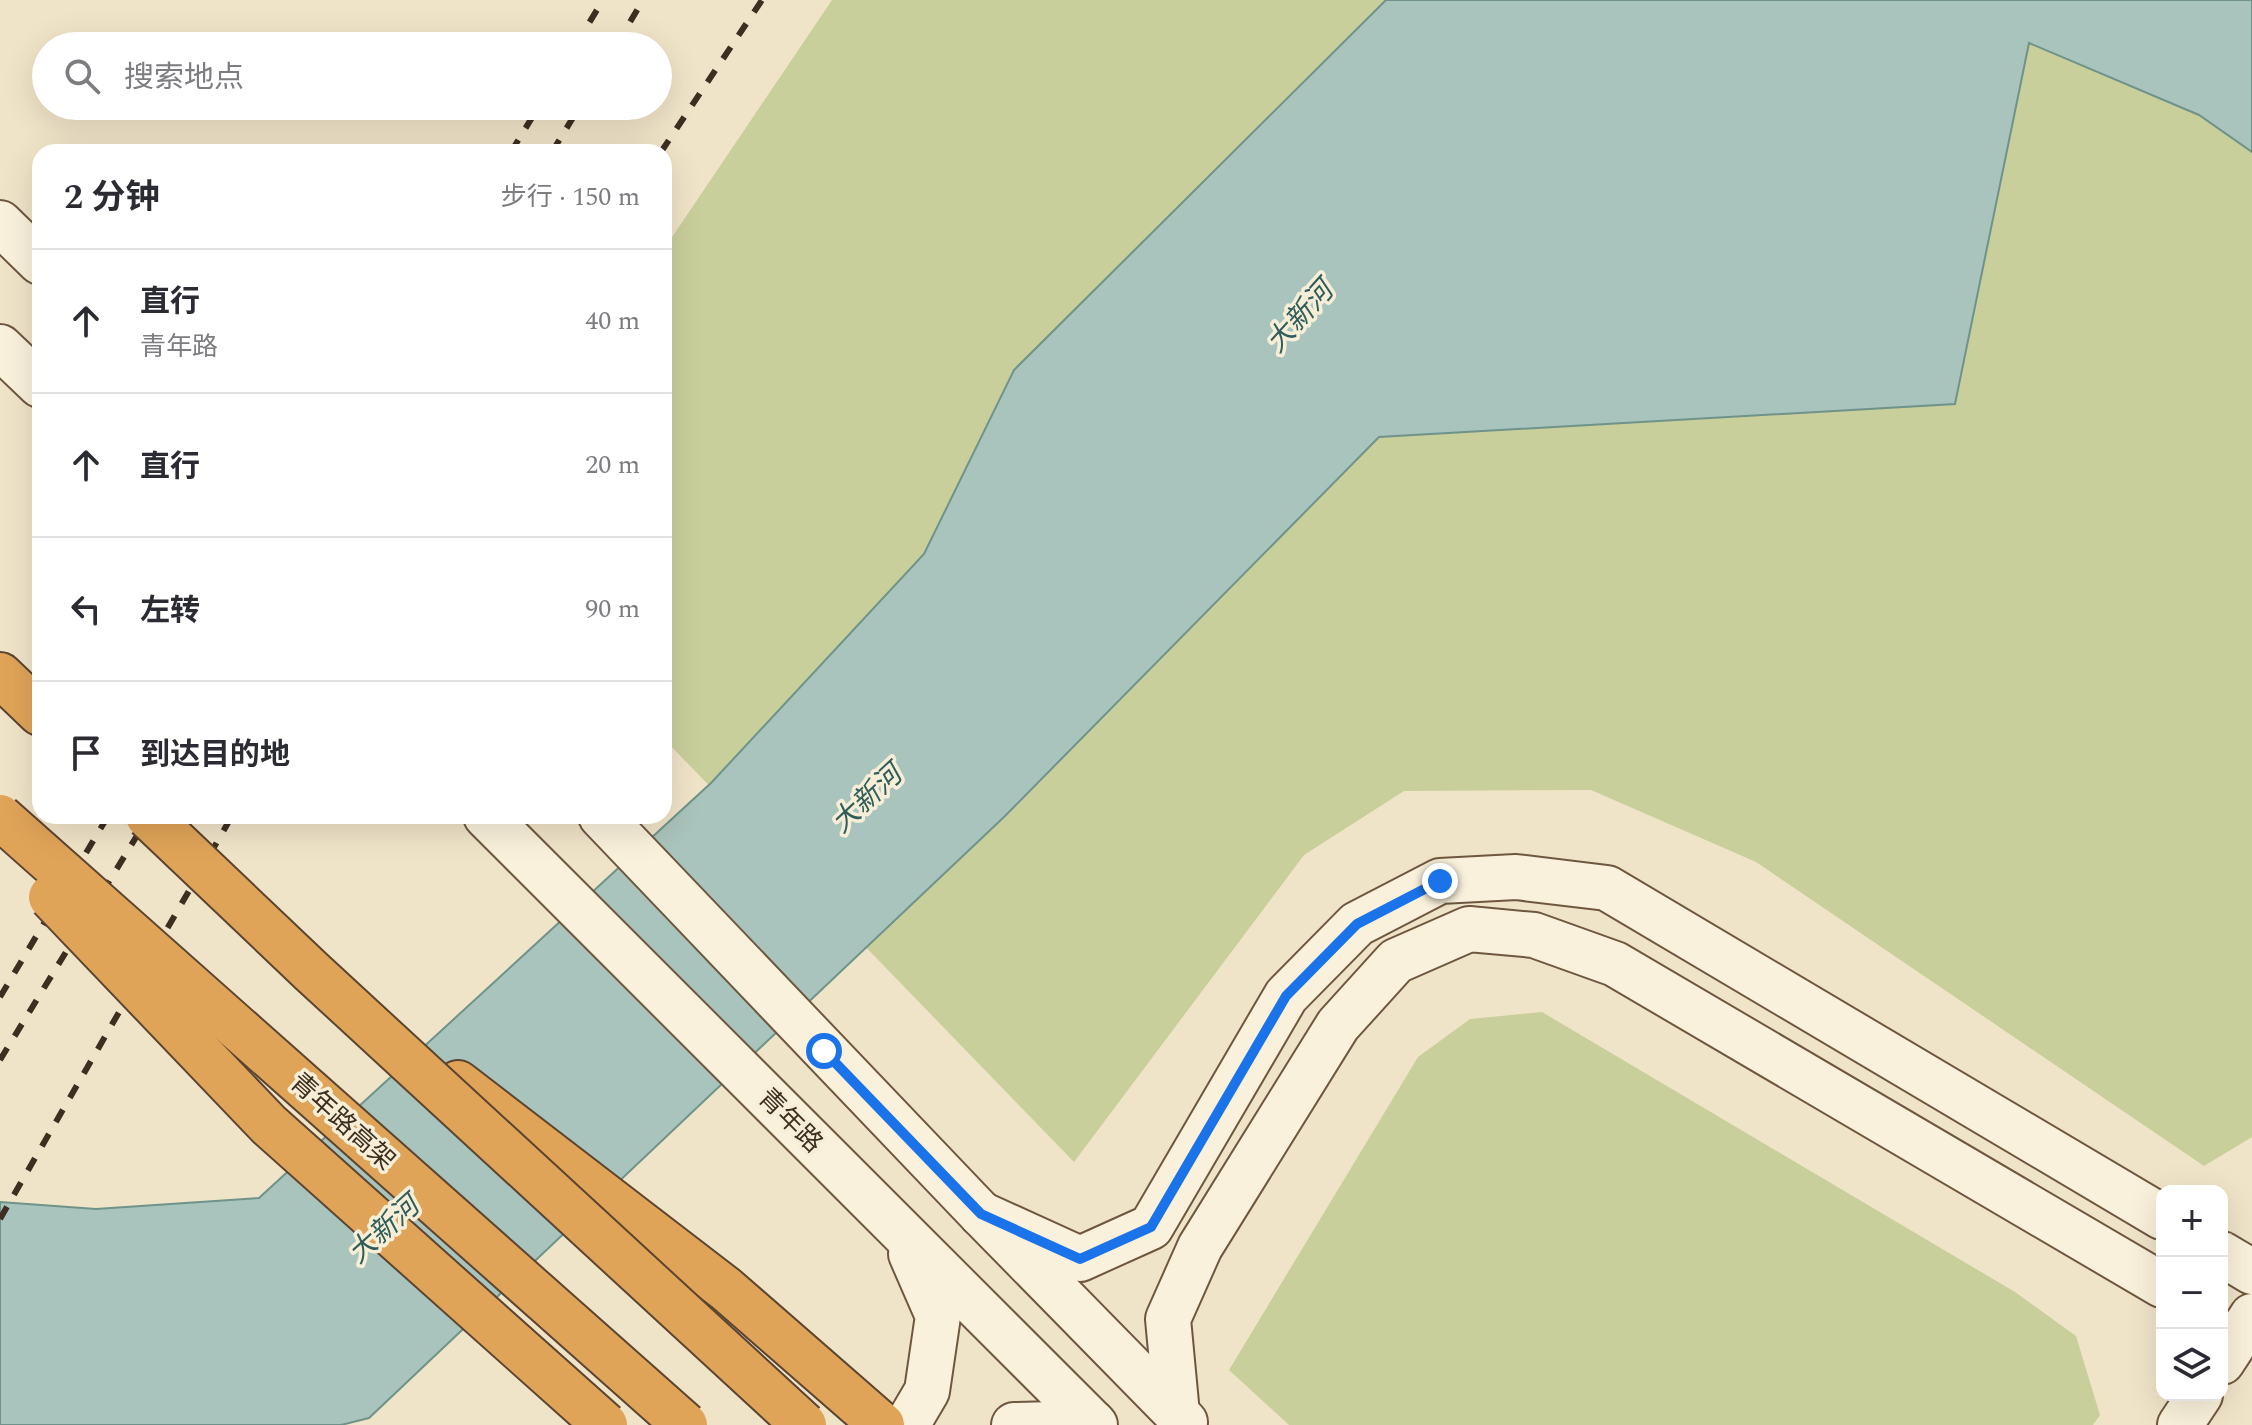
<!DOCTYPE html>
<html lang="zh">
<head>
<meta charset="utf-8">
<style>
  body { margin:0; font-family:Spectral,"Noto Sans SC",serif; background:#f7f7f7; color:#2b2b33 }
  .controls { position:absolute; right:24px; bottom:24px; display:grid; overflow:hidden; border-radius:16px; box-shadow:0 8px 32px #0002 }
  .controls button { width:72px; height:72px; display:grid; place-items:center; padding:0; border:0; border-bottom:2px solid #e1e1e2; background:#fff; color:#2b2b33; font:40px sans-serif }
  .stop { position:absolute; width:24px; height:24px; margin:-18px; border:6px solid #1a73e8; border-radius:50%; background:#fff }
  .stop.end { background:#1a73e8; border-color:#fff; box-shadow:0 2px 8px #0008 }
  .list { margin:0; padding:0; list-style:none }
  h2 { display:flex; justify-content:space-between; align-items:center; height:104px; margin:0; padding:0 32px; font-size:34px }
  h2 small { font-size:26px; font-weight:400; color:#7c7c81 }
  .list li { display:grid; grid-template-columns:52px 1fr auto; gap:24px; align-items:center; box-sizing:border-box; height:144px; padding:0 32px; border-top:2px solid #e1e1e2 }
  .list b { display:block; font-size:30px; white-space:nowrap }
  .list p { margin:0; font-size:26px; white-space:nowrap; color:#7c7c81 }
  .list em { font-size:26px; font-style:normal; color:#7c7c81 }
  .icon { flex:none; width:44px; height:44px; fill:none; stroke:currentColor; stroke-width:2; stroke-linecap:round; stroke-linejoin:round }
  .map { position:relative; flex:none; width:2252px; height:1425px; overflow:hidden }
  .search { position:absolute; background:#fff; box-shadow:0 8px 32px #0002; left:32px; top:32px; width:640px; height:88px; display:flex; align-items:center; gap:20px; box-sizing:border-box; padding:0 28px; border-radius:44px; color:#7c7c81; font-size:30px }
  .panel { position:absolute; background:#fff; box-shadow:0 8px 32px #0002; left:32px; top:144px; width:640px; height:680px; border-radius:24px }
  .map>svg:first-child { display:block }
</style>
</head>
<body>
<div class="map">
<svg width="2252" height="1425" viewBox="0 0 2252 1425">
  <rect width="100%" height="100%" fill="#f0e4c8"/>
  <g fill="#c9cf9b">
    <polygon points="832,0 2252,0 2252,1137 2204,1166 1756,862 1591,790 1404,791 1304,855 1074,1162 664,739 664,249"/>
    <polygon points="1542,1012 2015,1292 2076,1336 2100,1415 2093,1425 1289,1425 1229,1370 1418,1057 1470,1019"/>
  </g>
  <polygon fill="#a9c4bc" stroke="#6f938a" stroke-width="2" points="1386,0 2252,0 2252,152 2199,115 2029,43 1955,404 1379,437 1004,817 369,1418 341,1425 0,1425 0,1202 96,1209 259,1198 711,783 924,554 1014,370"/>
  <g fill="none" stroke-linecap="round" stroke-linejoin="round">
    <defs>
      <g id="secondary">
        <polyline points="0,223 40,262"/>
        <polyline points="0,347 40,385"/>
        <polyline points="486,816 1095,1425"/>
        <polyline points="601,816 981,1214 1185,1422"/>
        <polyline points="981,1214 1080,1259 1151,1227 1286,996 1357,924 1440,881 1516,877 1607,888 2162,1217"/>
        <polyline points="2222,1254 2252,1272"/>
        <polyline points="2222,1362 2252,1316"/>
        <polyline points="1177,1414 1168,1319 1200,1247 1338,1025 1396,961 1469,929 1534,935 1615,964 2162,1285"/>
        <polyline points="907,1425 927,1391 938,1316 911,1254"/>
        <polyline points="1014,1425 1093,1423"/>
        <polyline points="2180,1425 2200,1395"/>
      </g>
      <g id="highway">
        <polyline points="0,675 40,713"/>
        <polyline points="458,1083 726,1289 882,1425"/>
      </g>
    </defs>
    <use href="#secondary" stroke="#6f573f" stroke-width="48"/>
    <use href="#highway" stroke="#5b4430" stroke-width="48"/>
    <use href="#secondary" stroke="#faf1dc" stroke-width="44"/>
    <use href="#highway" stroke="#e0a458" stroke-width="44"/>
    <g stroke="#3d2e20" stroke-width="6" stroke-dasharray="14 14" stroke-linecap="butt">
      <polyline points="575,46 603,0"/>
      <polyline points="616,46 643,0"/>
      <polyline points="511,152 539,106"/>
      <polyline points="552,152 580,106"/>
      <polyline points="661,152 762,0"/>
      <polyline points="0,997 108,816"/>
      <polyline points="0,1060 149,816"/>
      <polyline points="0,1219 232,816"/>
    </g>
    <defs>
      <g id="highway-bridge">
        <polyline points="148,816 312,972 804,1425"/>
        <polyline points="0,817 685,1425"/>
        <polyline points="51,897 269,1125 605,1425"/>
      </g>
    </defs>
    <use href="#highway-bridge" stroke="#5b4430" stroke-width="48" stroke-linecap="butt"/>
    <use href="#highway-bridge" stroke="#e0a458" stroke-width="44"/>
  </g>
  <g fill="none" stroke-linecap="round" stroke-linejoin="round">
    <polyline stroke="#1a73e8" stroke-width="10" points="824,1051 981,1214 1080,1259 1151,1227 1286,996 1357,924 1440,881"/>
  </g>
  <g text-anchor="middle" stroke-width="7" stroke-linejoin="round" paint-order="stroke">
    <g font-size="26" fill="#3d2e20" stroke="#f7eed8">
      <text transform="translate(791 1120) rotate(45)" y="9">青年路</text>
      <text transform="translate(343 1121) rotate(42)" y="9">青年路高架</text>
    </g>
    <g font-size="28" font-style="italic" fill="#2f5d5a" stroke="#f7eed8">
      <text transform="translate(1299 316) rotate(-48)" y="10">大新河</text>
      <text transform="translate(866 798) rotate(-43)" y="10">大新河</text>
      <text transform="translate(383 1229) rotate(-42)" y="10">大新河</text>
    </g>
  </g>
</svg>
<div class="controls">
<button>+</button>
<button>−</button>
<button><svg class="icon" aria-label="layers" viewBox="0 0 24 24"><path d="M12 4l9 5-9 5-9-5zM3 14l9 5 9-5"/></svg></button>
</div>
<div class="stop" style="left:824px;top:1051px"></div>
<div class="stop end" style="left:1440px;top:881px"></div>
<div class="search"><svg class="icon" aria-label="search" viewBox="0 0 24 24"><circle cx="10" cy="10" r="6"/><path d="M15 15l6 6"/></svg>搜索地点</div>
<section class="panel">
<h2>2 分钟<small>步行 · 150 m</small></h2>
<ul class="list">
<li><svg class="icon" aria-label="ahead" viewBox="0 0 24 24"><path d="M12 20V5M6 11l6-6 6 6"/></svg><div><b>直行</b><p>青年路</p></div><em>40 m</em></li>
<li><svg class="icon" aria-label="ahead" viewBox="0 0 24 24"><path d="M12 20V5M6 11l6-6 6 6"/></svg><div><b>直行</b></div><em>20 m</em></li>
<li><svg class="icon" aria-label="left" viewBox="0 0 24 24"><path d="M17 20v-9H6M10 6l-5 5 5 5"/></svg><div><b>左转</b></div><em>90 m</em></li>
<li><svg class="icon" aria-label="arrive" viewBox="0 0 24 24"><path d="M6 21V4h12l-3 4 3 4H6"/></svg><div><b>到达目的地</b></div></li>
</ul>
</section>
</div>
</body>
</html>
